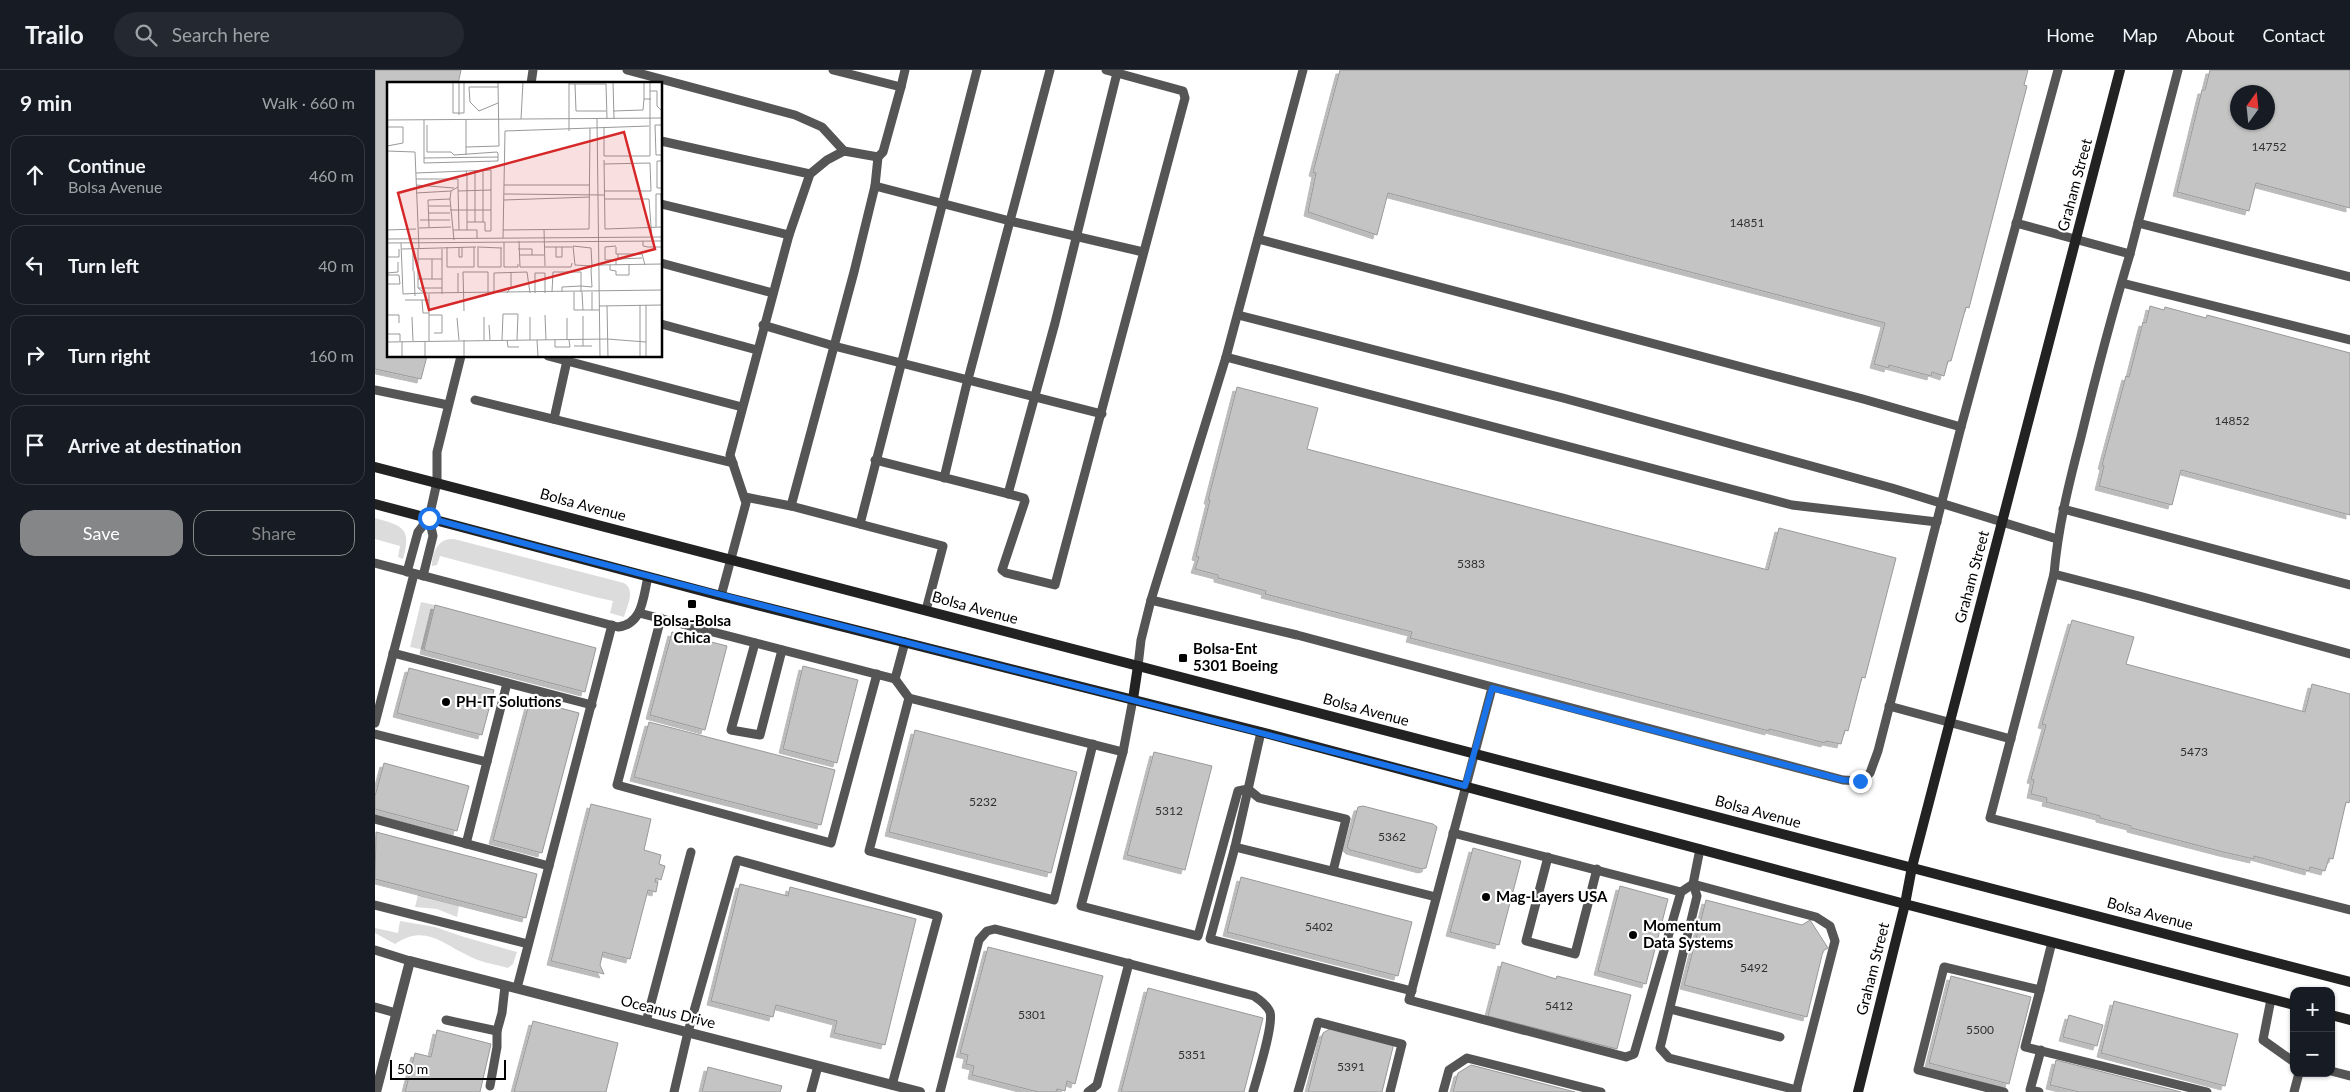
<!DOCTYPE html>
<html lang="en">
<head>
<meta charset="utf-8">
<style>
  body { margin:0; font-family:Lato,sans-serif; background:#242831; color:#f1f3f6 }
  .controls { position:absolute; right:15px; bottom:15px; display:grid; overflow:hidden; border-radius:10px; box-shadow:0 1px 4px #0004 }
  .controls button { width:45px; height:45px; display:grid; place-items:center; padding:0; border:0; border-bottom:1px solid #363941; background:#171b24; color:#f1f3f6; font:25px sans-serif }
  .compass { position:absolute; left:1855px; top:15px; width:45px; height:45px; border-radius:50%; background:#171b24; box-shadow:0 1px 4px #0004; rotate:15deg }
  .scale { position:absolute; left:15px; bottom:12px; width:116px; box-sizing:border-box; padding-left:5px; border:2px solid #000; border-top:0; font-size:14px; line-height:18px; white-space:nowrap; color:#000; -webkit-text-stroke:4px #fff; paint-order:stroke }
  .stop { position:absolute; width:15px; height:15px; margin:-11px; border:4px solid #1a73e8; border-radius:50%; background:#fff }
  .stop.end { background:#1a73e8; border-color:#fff; box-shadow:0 1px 5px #0008 }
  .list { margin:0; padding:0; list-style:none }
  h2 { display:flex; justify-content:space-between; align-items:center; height:65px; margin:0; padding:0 20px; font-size:21px }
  h2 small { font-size:16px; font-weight:400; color:#9ea1a6 }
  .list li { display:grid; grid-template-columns:32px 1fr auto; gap:15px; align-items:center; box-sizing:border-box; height:80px; margin:0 10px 10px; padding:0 10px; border:1px solid #363941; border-radius:15px }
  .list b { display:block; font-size:19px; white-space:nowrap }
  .list p { margin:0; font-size:16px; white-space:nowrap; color:#9ea1a6 }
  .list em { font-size:16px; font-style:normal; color:#9ea1a6 }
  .actions { display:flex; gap:10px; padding:15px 20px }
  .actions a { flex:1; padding:11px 0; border:1px solid #858687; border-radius:15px; text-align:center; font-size:18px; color:#858687 }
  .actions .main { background:#858687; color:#fff }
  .icon { flex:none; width:28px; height:28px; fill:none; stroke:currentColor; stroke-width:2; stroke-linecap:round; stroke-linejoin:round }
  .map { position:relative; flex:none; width:1975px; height:1022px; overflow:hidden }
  header { display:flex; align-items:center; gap:30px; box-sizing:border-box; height:70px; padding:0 25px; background:#171b24; border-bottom:1px solid #363941 }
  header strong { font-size:24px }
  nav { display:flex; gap:28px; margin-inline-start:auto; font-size:18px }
  .search { width:350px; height:45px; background:#242831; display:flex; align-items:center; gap:12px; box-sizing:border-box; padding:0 18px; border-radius:28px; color:#9ea1a6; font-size:19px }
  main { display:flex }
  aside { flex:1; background:#171b24 }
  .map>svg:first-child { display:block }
</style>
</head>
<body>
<header>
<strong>Trailo</strong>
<div class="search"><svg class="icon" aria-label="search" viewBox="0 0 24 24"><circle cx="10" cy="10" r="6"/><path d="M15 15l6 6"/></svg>Search here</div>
<nav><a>Home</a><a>Map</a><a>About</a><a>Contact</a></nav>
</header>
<main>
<aside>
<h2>9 min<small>Walk · 660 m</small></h2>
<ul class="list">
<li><svg class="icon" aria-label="ahead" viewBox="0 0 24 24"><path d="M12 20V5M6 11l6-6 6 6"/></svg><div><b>Continue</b><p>Bolsa Avenue</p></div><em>460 m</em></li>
<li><svg class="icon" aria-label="left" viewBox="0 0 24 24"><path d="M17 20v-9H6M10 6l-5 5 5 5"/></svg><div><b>Turn left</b></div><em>40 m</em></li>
<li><svg class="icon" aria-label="right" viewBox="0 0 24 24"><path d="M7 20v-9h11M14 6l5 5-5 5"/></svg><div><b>Turn right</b></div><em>160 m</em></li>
<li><svg class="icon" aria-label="arrive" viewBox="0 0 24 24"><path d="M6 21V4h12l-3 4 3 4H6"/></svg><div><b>Arrive at destination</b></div></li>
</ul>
<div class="actions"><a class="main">Save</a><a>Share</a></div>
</aside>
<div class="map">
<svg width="1975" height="1022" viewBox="0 0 1975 1022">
  <defs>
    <filter id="shadow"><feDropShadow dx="-4" dy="4" stdDeviation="0" flood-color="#0004"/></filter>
  </defs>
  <rect width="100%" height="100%" fill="#fff"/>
  <g fill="#dcdcdc">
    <path d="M0 448C28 456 37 458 28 489L23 487 25 476 0 469Z"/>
    <path d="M79 469 249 513C261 520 252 536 249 547L235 543 238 531 220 527 65 486 62 495 57 496C57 482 63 468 79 469Z"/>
    <polygon points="46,532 60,535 49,580 35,577"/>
    <polygon points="43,825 84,836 82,847 62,839 40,837"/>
    <path d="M25 851 60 857 89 867 142 882 138 894 133 898C119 894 104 892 92 885 66 873 50 854 20 874L0 863V858L23 863Z"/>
  </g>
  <g fill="#c4c4c4" stroke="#999" fill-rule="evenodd" filter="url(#shadow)">
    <polygon points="0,0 86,0 83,14 14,14 14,286 52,286 46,309 0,299"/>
    <polygon points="965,0 1653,0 1649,15 1652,16 1594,238 1591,237 1576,291 1573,291 1569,306 1557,302 1556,306 1514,295 1513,298 1499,294 1510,253 1013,123 1002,165 933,142 941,103 938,102"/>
    <path d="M1835 0H1975V138L1881 113 1874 141 1802 122 1827 20H1830ZM1862 22H1892V52H1862Z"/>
    <polygon points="1775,236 1789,240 1790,237 1831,248 1832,245 1975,283 1975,445 1806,400 1797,435 1724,416 1729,396 1727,395 1751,306 1754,307 1768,252 1771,253"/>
    <polygon points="862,317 943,338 932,379 1393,500 1404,458 1521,488 1490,608 1487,607 1473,661 1470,660 1466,674 1451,671 1450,673 1394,659 1394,661 1035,568 1037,562 890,524 891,521 843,508 843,505 820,499 824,487 821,486 835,430 833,430"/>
    <polygon points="60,535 221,578 210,622 49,580"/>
    <polygon points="1697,550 1759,567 1751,594 1930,642 1937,614 1975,624 1975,729 1974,733 1971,732 1958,789 1954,788 1950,801 1935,797 1934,801 1879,786 1879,789 1848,782 1756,758 1756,756 1725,748 1725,746 1671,732 1672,728 1656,724 1659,710 1656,709 1671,655 1667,654"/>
    <polygon points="297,562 352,576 330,660 275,645"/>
    <polygon points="428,596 483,610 462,693 408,679"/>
    <polygon points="34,598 119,620 107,665 22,643"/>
    <polygon points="155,630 204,643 167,783 118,770"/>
    <polygon points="274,652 460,700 446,755 259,707"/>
    <polygon points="540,660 702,702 676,803 514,762"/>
    <polygon points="779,682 837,696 810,800 752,785"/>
    <polygon points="9,693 94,716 82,761 0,739 0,726"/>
    <polygon points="216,734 276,749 269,780 286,785 284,794 290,796 286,810 281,808 280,812 283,812 281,822 273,820 255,889 228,882 225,895 229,904 176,891"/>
    <polygon points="988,736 1058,754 1062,757 1051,798 1047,799 975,780 972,777 983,737"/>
    <polygon points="1,762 162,804 151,848 0,809"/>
    <polygon points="1098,778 1146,791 1124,875 1075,862"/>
    <polygon points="866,807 1037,852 1023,906 852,862"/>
    <polygon points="365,814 413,826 415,817 541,849 510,975 459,963 462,951 401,935 398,947 336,931"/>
    <polygon points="1245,816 1293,829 1271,914 1223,901"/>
    <polygon points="1331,830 1427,855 1435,850 1453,878 1448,881 1432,947 1309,915"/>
    <polygon points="613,877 728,906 700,1014 692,1011 690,1021 682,1019 681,1022 663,1022 597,1005 599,996 591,994 593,985 585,983"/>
    <polygon points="1127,892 1181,909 1182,906 1256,925 1242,979 1113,946"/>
    <polygon points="1576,906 1656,927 1634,1014 1554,993"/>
    <polygon points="773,918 888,948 869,1022 746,1022"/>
    <polygon points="1739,931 1863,964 1850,1016 1726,983"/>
    <polygon points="1694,945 1728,955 1722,976 1688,967"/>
    <polygon points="158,951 243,973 231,1022 139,1022"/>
    <polygon points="958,957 1019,973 1007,1022 933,1022 948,963"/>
    <polygon points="62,960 116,974 105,1022 30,1022 40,983 56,987"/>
    <polygon points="1681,990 1806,1022 1704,1022 1675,1015"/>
    <polygon points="1096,995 1200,1022 1078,1022 1083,1003"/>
    <polygon points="333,997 407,1016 405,1022 327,1022"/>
  </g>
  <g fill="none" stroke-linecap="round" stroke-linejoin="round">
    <g stroke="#555" stroke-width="9">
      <polyline points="252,0 420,45 447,57 469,81"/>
      <polyline points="1803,0 1763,153 1975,207"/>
      <polyline points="156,14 158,0"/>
      <polyline points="526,17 530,0"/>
      <polyline points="286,71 435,104"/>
      <polyline points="500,116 635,151 768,182"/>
      <polyline points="286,134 414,165 435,104 452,90 469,81 503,87 508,82 526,17 458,0"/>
      <polyline points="1641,153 1755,184 1763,153"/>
      <polyline points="883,169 1488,329 1586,357"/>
      <path d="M1755 184C1737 244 1721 305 1706 367 1694 413 1683 457 1679 504L1615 748 1975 840"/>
      <polyline points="286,193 398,223"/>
      <polyline points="1747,213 1975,270"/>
      <polyline points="863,245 1188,328 1517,418 1682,469"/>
      <polyline points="286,254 382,280"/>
      <polyline points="388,255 459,276 727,344"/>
      <polyline points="173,286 367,337"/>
      <polyline points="851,287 1417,435 1562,452"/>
      <polyline points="0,320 73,335"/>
      <polyline points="100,330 358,393"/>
      <polyline points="179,349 193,286"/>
      <polyline points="500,390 649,428 650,431 627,500 631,503 680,515 810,28 808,21 731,0"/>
      <polyline points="569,408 591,317 675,0"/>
      <polyline points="633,424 680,253 742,3"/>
      <polyline points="370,427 416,436 479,202 500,116 503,87"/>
      <polyline points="416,436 568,476 551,540"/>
      <polyline points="1688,439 1975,515"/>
      <polyline points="485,454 602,0"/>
      <path d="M0 493 243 557C268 554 268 527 273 507"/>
      <polyline points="32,502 43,462 54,448"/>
      <polyline points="1679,504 1768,527 1975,584"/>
      <polyline points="48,506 58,466 54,448 62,412 62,382 86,286"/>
      <polyline points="346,526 371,433 355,385 414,165"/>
      <polyline points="776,530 922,565 1468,710 1485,711 1495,703 1503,681 1586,357 1683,0"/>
      <polyline points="264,543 520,609"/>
      <polyline points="286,548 242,715 456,773 502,604"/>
      <polyline points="530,572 520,609 534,628 748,682"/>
      <polyline points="380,573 356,660 385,665 407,580"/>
      <polyline points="18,583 217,635"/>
      <polyline points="763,596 766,570 776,530 851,287 928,0"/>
      <polyline points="1117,618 1034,930 1251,987 1259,984 1306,822 1318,814 1325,779"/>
      <polyline points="534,628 494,781 679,830 718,674"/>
      <polyline points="758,629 748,682 706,836 823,866 863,721 873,719 884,728 971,749 958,801"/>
      <polyline points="1514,636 1636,669"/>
      <polyline points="0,653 39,504"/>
      <polyline points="886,662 860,777 835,869 1037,921"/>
      <polyline points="0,664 112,692"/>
      <polyline points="0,749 174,796"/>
      <polyline points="1078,763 1306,822"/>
      <polyline points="91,774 132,613"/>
      <polyline points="860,777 1061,827"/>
      <polyline points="1173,787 1151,871 1200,884 1222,799"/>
      <polyline points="1318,814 1441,847 1455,856 1460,871 1421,1022"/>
      <polyline points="1318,814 1322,826 1285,978 1294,988 1422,1020"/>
      <polyline points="0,835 153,874"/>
      <polyline points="0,880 35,891"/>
      <polyline points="142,918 237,555"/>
      <polyline points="1665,920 1650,977 1832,1022"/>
      <polyline points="1896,929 1888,970 1919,992"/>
      <polyline points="0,937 21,943"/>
      <polyline points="1295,939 1405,967"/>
      <polyline points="71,950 122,961 127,943 130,916"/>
      <polyline points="271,952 316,782"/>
      <polyline points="1956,1001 1975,1006"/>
      <polyline points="115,1016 122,977 122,961"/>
      <polyline points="299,1022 313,962 362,790 563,846 517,1015"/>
      <polyline points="436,1022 443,996"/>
      <path d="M565 1022 604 870 612 861 620 859 879 926C885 930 892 935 895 942 899 955 882 1007 878 1022"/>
      <polyline points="713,1022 722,1015 754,893"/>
      <polyline points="923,1022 943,952 1027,974 1015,1022"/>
      <polyline points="1068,1022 1074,1000 1092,988 1226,1022"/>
      <polyline points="1629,1022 1543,1000 1569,897 1665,920 1677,872"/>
      <polyline points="1664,1022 1655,1020 1666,980"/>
      <polyline points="1919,1022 1924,1003"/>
    </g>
    <polyline stroke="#555" stroke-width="10" points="1,1022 35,891 545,1022"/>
    <g stroke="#222" stroke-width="10">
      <polyline points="0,397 1975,912"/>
      <polyline points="0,434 346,526 886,662 1530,834 1919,935"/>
      <polyline points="758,629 763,596"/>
      <polyline points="1956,945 1975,950"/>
      <polyline points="1483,1022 1530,834 1537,797 1745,0"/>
    </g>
  </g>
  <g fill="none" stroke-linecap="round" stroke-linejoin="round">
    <path stroke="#1a73e8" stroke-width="6" d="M54 448C398 541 745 625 1090 716L1117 618 1468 710 1485 711"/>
  </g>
  <g fill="#000" stroke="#fff" stroke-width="2">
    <rect x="312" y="529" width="10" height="10" rx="2.5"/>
    <rect x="803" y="583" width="10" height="10" rx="2.5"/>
    <circle cx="71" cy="632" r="5"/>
    <circle cx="1111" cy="827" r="5"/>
    <circle cx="1258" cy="865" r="5"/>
  </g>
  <g text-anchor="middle" stroke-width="4.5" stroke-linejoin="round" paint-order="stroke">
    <g font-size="12" fill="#313131">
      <text x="1894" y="81">14752</text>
      <text x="1372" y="157">14851</text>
      <text x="1857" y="355">14852</text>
      <text x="1096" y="498">5383</text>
      <text x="1819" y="686">5473</text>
      <text x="608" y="736">5232</text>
      <text x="794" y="745">5312</text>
      <text x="1017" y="771">5362</text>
      <text x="944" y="861">5402</text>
      <text x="1379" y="902">5492</text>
      <text x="1184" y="940">5412</text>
      <text x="657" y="949">5301</text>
      <text x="1605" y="964">5500</text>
      <text x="817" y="989">5351</text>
      <text x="976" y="1001">5391</text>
    </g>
    <g font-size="15" fill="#000" stroke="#fff">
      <text transform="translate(1700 115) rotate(-75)" y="5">Graham Street</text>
      <text transform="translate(208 435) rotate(15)" y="5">Bolsa Avenue</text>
      <text transform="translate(1597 507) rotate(-75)" y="5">Graham Street</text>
      <text transform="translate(600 538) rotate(15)" y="5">Bolsa Avenue</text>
      <text transform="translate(991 640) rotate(15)" y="5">Bolsa Avenue</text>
      <text transform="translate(1383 742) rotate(15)" y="5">Bolsa Avenue</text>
      <text transform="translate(1775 844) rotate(15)" y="5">Bolsa Avenue</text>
      <text transform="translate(1498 899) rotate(-76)" y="5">Graham Street</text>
      <text transform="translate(293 942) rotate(14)" y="5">Oceanus Drive</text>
    </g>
    <g font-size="15" font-weight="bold" fill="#000" stroke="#fff" text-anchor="start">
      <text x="317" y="556" text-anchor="middle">Bolsa-Bolsa<tspan x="317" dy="17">Chica</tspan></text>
      <text x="818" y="584">Bolsa-Ent<tspan x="818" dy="17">5301 Boeing</tspan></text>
      <text x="81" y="637">PH-IT Solutions</text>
      <text x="1121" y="832">Mag-Layers USA</text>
      <text x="1268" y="861">Momentum<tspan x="1268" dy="17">Data Systems</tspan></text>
    </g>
  </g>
  <g transform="translate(12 12)">
    <rect width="275" height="275" fill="#fff"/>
    <path fill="none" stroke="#999" stroke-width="1" d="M66 0V31H77V0M72 0V33M182 0V49M226 0 227 37M257 0V17M182 2H219L220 37M188 2 189 29H219M111 5H82L83 20 92 29 111 21M263 9H270V24L275 29M226 29 256 28 257 17H264M134 37 136 0M210 37 213 275M0 38 275 36M37 38V76M79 38V73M40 43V70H64L67 73 110 70 111 71V79L37 81V76L111 75M275 43H268L269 73H275M0 45H16V61L0 64M217 45V74H263V0M79 65 112 64 111 0M0 69 28 70 32 167M217 78 218 147 275 145M275 79H270V106H275M217 82 263 81 264 109H217M96 88V140M88 89V140M29 91 79 89M29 97H71V105L64 109 63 117 41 118 42 145M29 103 67 106M117 103H203M71 109 104 108M29 111 64 109M117 112 217 113M63 117 67 158M218 117H262L265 158M117 118 203 115M42 124H63M63 128H104M42 131H63M33 138H63M80 140H98V149H104V88L79 89 80 92V148M269 145V112H274L275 145M32 146 64 145M157 147 158 184M0 148 29 147M66 148H72L71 105M72 148H90V156M116 148 202 147 203 46M116 156 118 49 262 44M0 157 275 155M132 159 133 185H184L185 181M256 159V164L261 165H275M117 160V185H131V182M0 161 275 159M14 161 16 212 36 211M60 165V185H87V165M72 165V175H75V165M90 165 115 166M157 165H185M169 165V175H175V165M229 165V172H255L258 183M91 166V185H114V166M15 167 89 165M26 167V189M31 167V206L37 211 275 208M55 167V212M131 167H145V173M231 172V177L255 176M133 173H157M0 175H12V167M31 177H55M45 177V197M212 183 275 182M223 183V188L229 189V193H242V183M229 183V178H218V165L229 164M27 189 28 214M0 191 11 190V180M71 191V211M0 193H12L13 202H0M31 197H55M31 206H55M165 210 166 190H194V204L175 205V210M187 210V228H212M194 210V204L205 205 204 188 205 184 204 166 186 164 188 183 205 184M195 210 196 228M205 210V228M107 211V191L140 190 143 211M120 211 124 205V190M148 211V191H158V211M42 212V259M18 218H42M35 218 36 231H42M253 223V275M259 223V275M212 224 275 223M220 224 221 275M77 229 76 190H101V211M0 233H12V241M42 233H55V251H47M158 233 159 258M196 234V264M25 235 26 259M143 235V258M70 236 72 258M102 243 103 258M0 252H13V259M77 258V275M97 258V235M115 258 116 232H131L130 258M120 258 121 265H132M150 258 151 275M168 258V265H183L182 258M180 258V236M15 259V275M38 259V275M0 260 220 257 259 260M187 264H205"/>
    <path fill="#d62828" fill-opacity="0.15" stroke="#d62828" stroke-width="2.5" d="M237 50 268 167 42 228 11 111Z"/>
    <rect width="275" height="275" fill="none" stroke="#000" stroke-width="2.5"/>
  </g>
</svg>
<div class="controls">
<button>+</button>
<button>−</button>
</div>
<svg class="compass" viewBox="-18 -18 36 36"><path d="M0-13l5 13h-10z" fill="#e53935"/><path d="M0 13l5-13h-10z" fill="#9ea1a6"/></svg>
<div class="scale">50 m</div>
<div class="stop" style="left:54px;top:448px"></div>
<div class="stop end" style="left:1485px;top:711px"></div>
</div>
</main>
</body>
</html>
